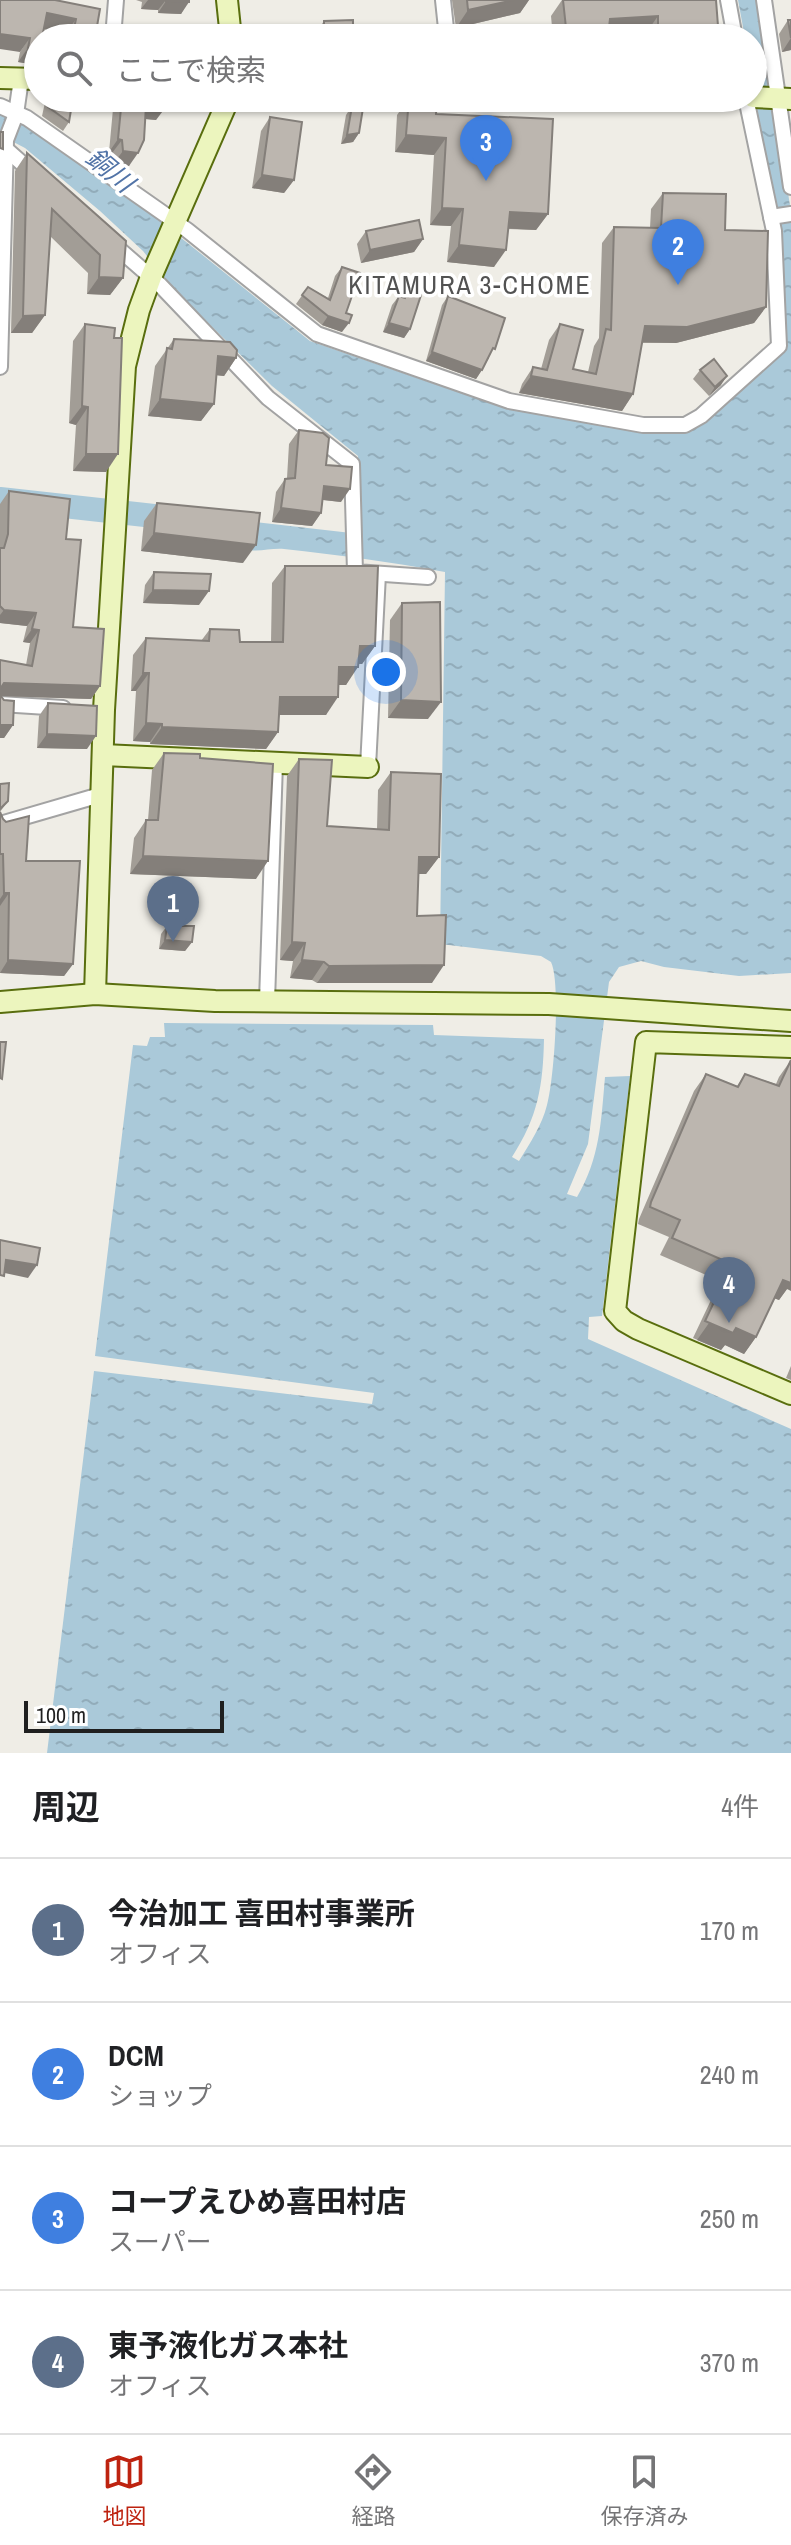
<!DOCTYPE html>
<html lang="ja">
<head>
<meta charset="utf-8">
<style>
  body { margin:0; font-family:"Archivo Narrow","Noto Sans JP",sans-serif; background:#f2f2f2; color:#202124 }
  .scale { position:absolute; left:24px; bottom:20px; width:200px; box-sizing:border-box; padding-left:8px; border:4px solid #1f1f1f; border-top:0; font-size:22px; line-height:28px; white-space:nowrap; color:#1f1f1f; -webkit-text-stroke:6px #fff; paint-order:stroke }
  .you { position:absolute; left:386px; top:672px; width:28px; height:28px; margin:-20px; border:6px solid #fff; border-radius:50%; background:#1a73e8; box-shadow:0 0 0 12px #1a73e833 }
  .badge { display:grid; place-items:center; width:52px; height:52px; border-radius:50%; background:#be2310; color:#fff; font-size:26px; font-weight:700 }
  .pin { position:absolute; translate:-50% -66px; filter:drop-shadow(0 2px 4px #0008) }
  .pin::after { content:''; position:absolute; top:42px; width:28px; height:24px; background:inherit; clip-path:polygon(0 0,100% 0,50% 100%) }
  .list { margin:0; padding:0; list-style:none }
  h2 { display:flex; justify-content:space-between; align-items:center; height:104px; margin:0; padding:0 32px; font-size:34px }
  h2 small { font-size:26px; font-weight:400; color:#757577 }
  .list li { display:grid; grid-template-columns:52px 1fr auto; gap:24px; align-items:center; box-sizing:border-box; height:144px; padding:0 32px; border-top:2px solid #e0e0e0 }
  .list b { display:block; font-size:30px; white-space:nowrap }
  .list p { margin:0; font-size:26px; white-space:nowrap; color:#757577 }
  .list em { font-size:26px; font-style:normal; color:#757577 }
  .icon { flex:none; width:44px; height:44px; fill:none; stroke:currentColor; stroke-width:2; stroke-linecap:round; stroke-linejoin:round }
  .map { position:relative; flex:none; width:791px; height:1753px; overflow:hidden }
  .search { position:absolute; background:#fff; box-shadow:0 2px 6px #0004; left:24px; right:24px; top:24px; height:88px; display:flex; align-items:center; gap:20px; box-sizing:border-box; padding:0 28px; border-radius:44px; color:#757577; font-size:30px }
  .sheet { height:680px; background:#fff }
  nav { display:flex; justify-content:space-around; align-items:center; box-sizing:border-box; height:112px; border-top:2px solid #e0e0e0; background:#fff; font-size:22px; color:#757577 }
  nav a { display:grid; justify-items:center; gap:4px }
  nav .on { color:#be2310 }
  .map>svg:first-child { display:block }
</style>
</head>
<body>
<div class="map">
<svg width="791" height="1753" viewBox="0 0 791 1753">
  <defs>
    <pattern id="water-ripples" width="26" height="14" patternUnits="userSpaceOnUse" patternTransform="scale(2)"><rect width="26" height="14" fill="#aac9d9"/><path d="M2 4q2-2 4 0t4 0M15 11q2-2 4 0t4 0" fill="none" stroke="#92acba"/></pattern>
  </defs>
  <rect width="100%" height="100%" fill="#efede6"/>
  <path fill="url(#water-ripples)" d="M738 0H758L791 212V973L739 976 664 967 641 961 619 967 609 982 588 1144 567 1194 577 1197C600 1158 601 1122 605 1077L630 1076 602 1316 589 1317 588 1339 791 1429V1753H47L94 1371 372 1404 374 1393 95 1356 133 1045 147 1046 150 1037H165L164 1023 433 1025 434 1035 544 1039C543 1086 538 1117 512 1157L519 1161C530 1143 542 1125 547 1105 554 1080 561 983 551 962L541 956 440 944 445 572C392 562 338 555 284 549 271 548 261 552 248 550L255 522 360 534 358 456 272 386 170 285 143 251 100 211 25 148 0 135V111L24 121 155 217 310 341 490 403 658 433 690 429 785 351 780 257 753 90V38H745Z"/>
  <g fill="none" stroke-linecap="round" stroke-linejoin="round">
    <polyline stroke="#aac9d9" stroke-width="24" points="0,499 181,519"/>
    <defs>
      <g id="street">
        <polyline points="443,0 447,38"/>
        <polyline points="728,0 735,38"/>
        <polyline points="764,0 791,187"/>
        <polyline points="113,38 116,0"/>
        <polyline points="0,106 27,118 187,230 317,334 509,401 643,425 685,425 701,416 779,346 774,231 746,98"/>
        <polyline points="7,150 34,174"/>
        <polyline points="771,217 791,214"/>
        <polyline points="113,244 160,285 268,398 352,464 355,572 428,577"/>
        <polyline points="0,367 6,140 16,114 21,79"/>
        <polyline points="0,704 63,708"/>
        <polyline points="368,767 378,574"/>
        <polyline points="0,824 100,795"/>
        <polyline points="267,1001 275,763"/>
      </g>
      <g id="secondary">
        <polyline points="227,0 231,38"/>
        <polyline points="0,78 38,79"/>
        <polyline points="753,97 791,99"/>
        <polyline points="103,755 368,767"/>
        <polyline points="95,994 104,710 125,366 139,310 151,277 229,98"/>
        <polyline points="0,1002 95,994 215,1001 549,1004 791,1021"/>
        <polyline points="791,1047 646,1042 615,1311 624,1321 638,1329 791,1394"/>
      </g>
    </defs>
    <use href="#street" stroke="#a3a3a3" stroke-width="18"/>
    <use href="#secondary" stroke="#596e0e" stroke-width="24"/>
    <use href="#street" stroke="#fff" stroke-width="14"/>
    <use href="#secondary" stroke="#ecf5be" stroke-width="20"/>
  </g>
  <g fill="#a29d96">
    <polygon points="55,0 95,38 65,38 66,33 44,29 38,38 38,53 30,64 18,62 20,52"/>
    <polygon points="136,0 189,0 181,14 158,13 158,10 141,9 142,2"/>
    <polygon points="452,0 529,0 520,13 456,28"/>
    <polygon points="562,0 716,0 709,38 646,38 646,33 609,35 607,38 553,38 551,16"/>
    <polygon points="788,20 791,20 791,50 782,52 779,34"/>
    <polygon points="324,21 353,38 318,38 318,30"/>
    <polygon points="464,27 501,38 377,38 382,30 447,34 455,37 458,36"/>
    <polygon points="46,98 73,98 69,122 63,131 42,116"/>
    <polygon points="114,98 167,98 156,120 145,119 129,166 113,164 112,153 109,152"/>
    <polygon points="409,98 436,114 548,214 536,230 508,229 494,267 447,262 451,226 430,225 434,155 395,152 397,115"/>
    <polygon points="352,106 359,133 353,142 341,144 346,115"/>
    <polygon points="270,117 294,180 284,193 252,188 261,131"/>
    <polygon points="27,153 123,278 110,295 87,294 88,273 50,236 45,315 32,333 11,333 15,171"/>
    <polygon points="663,193 725,230 766,307 754,323 676,343 642,343 633,394 622,411 519,393 522,384 533,367 541,369 549,340 560,324 573,369 588,372 594,346 599,338 602,243 614,227 650,228 651,209"/>
    <polygon points="366,231 423,239 414,252 361,263 357,244"/>
    <polygon points="342,267 346,313 342,332 322,325 296,304 308,287 328,298 335,276"/>
    <polygon points="408,290 410,329 404,338 383,332 392,305 399,296 403,297"/>
    <polygon points="448,296 489,358 476,379 426,361 442,305"/>
    <polygon points="85,324 106,472 73,471 76,425 69,423 73,341"/>
    <polygon points="174,339 236,358 224,376 216,375 214,404 201,421 148,416 155,366"/>
    <polygon points="700,370 721,385 709,396 693,379"/>
    <polygon points="299,430 326,465 341,502 323,500 321,513 312,526 272,522 276,492 285,479 287,478 289,444"/>
    <polygon points="9,491 66,539 73,627 100,686 91,699 0,696 13,725 4,738 0,738 0,660 26,665 30,643 23,642 27,626 0,623 0,504"/>
    <polygon points="157,503 243,563 141,551 144,521"/>
    <polygon points="285,566 375,646 362,664 358,664 346,685 338,685 326,715 279,715 278,732 266,749 150,744 150,742 133,741 136,691 131,691 133,655 146,638 201,641 210,629 240,642 271,642 272,583"/>
    <polygon points="154,572 199,605 143,603 145,585"/>
    <polygon points="402,603 428,719 388,718 390,620"/>
    <polygon points="48,703 87,749 37,748 39,716"/>
    <polygon points="164,753 200,758 256,879 130,874 134,838 146,820 148,820 152,770"/>
    <polygon points="299,759 327,826 377,829 378,790 391,772 439,857 426,874 418,874 417,916 432,983 317,983 312,980 290,978 293,961 280,960 287,776"/>
    <polygon points="0,784 8,801 0,812 3,819 26,861 73,964 64,976 0,973"/>
    <polygon points="167,926 192,942 185,951 159,949 161,934"/>
    <polygon points="791,1060 787,1289 779,1300 774,1298 756,1337 744,1354 725,1345 721,1350 693,1338 720,1281 660,1255 669,1237 638,1224 639,1219 694,1091 706,1074 737,1086 745,1074 776,1084 779,1077"/>
    <polygon points="791,1366 791,1380 786,1378"/>
  </g>
  <g fill="#847f7a">
    <polygon points="148,0 166,0 158,10 141,9"/>
    <polygon points="514,0 529,0 520,13 456,28 468,10"/>
    <polygon points="166,1 189,2 181,14 158,13"/>
    <polygon points="47,13 76,19 66,33 37,28"/>
    <polygon points="658,16 646,33 598,36 610,19"/>
    <polygon points="658,25 718,26 709,38 649,38"/>
    <polygon points="0,34 30,38 20,52 0,49"/>
    <polygon points="608,36 607,38 567,38 567,37"/>
    <polygon points="791,38 791,50 782,52"/>
    <polygon points="28,48 38,50 38,53 30,64 18,62"/>
    <polygon points="146,105 166,107 156,120 136,118"/>
    <polygon points="359,133 353,142 341,144 347,135"/>
    <polygon points="406,135 446,138 434,155 395,152"/>
    <polygon points="118,139 122,140 112,153 109,152"/>
    <polygon points="123,151 138,153 129,166 113,164"/>
    <polygon points="262,175 294,180 284,193 252,188"/>
    <polygon points="442,208 463,209 451,226 430,225"/>
    <polygon points="510,212 548,214 536,230 498,228"/>
    <polygon points="423,239 414,252 361,263 370,250"/>
    <polygon points="459,245 506,250 494,267 447,262"/>
    <polygon points="99,277 123,278 110,295 87,294"/>
    <polygon points="766,307 754,323 676,343 633,342 645,326"/>
    <polygon points="45,315 32,333 11,333 23,316"/>
    <polygon points="328,316 349,323 342,332 322,325"/>
    <polygon points="389,323 410,329 404,338 383,332"/>
    <polygon points="432,352 482,370 476,379 426,361"/>
    <polygon points="218,356 236,358 224,376 205,374"/>
    <polygon points="531,376 633,394 622,411 519,393"/>
    <polygon points="727,376 721,385 709,396 715,387"/>
    <polygon points="160,399 214,404 201,421 148,416"/>
    <polygon points="82,406 88,407 76,425 69,423"/>
    <polygon points="86,454 118,454 106,472 73,471"/>
    <polygon points="324,486 350,489 341,502 315,499"/>
    <polygon points="281,508 321,513 312,526 272,522"/>
    <polygon points="154,533 256,545 243,563 141,551"/>
    <polygon points="153,590 209,591 199,605 143,603"/>
    <polygon points="4,610 36,613 27,626 0,623 0,615"/>
    <polygon points="32,629 39,630 30,643 23,642"/>
    <polygon points="360,646 375,646 362,664 348,663"/>
    <polygon points="339,667 358,667 346,685 327,685"/>
    <polygon points="143,673 149,673 136,691 131,691"/>
    <polygon points="4,683 100,686 91,699 0,696 0,688"/>
    <polygon points="280,697 338,697 326,715 268,715"/>
    <polygon points="401,700 441,702 428,719 388,718"/>
    <polygon points="146,723 162,724 150,742 133,741"/>
    <polygon points="0,725 13,725 4,738 0,738"/>
    <polygon points="162,727 278,732 266,749 150,744"/>
    <polygon points="47,734 96,736 87,749 37,748"/>
    <polygon points="143,856 268,861 256,879 130,874"/>
    <polygon points="419,857 439,857 426,874 407,874"/>
    <polygon points="4,893 9,893 0,906 0,899"/>
    <polygon points="165,940 192,942 185,951 159,949"/>
    <polygon points="292,942 305,943 293,961 280,960"/>
    <polygon points="8,960 73,964 64,976 0,973"/>
    <polygon points="302,960 324,962 312,980 290,978"/>
    <polygon points="444,965 432,983 317,983 329,966"/>
    <polygon points="6,1260 37,1265 28,1278 0,1272"/>
    <polygon points="791,1278 791,1291 787,1289 779,1300 771,1297 783,1280"/>
    <polygon points="709,1323 736,1328 756,1337 744,1354 725,1345 721,1350 697,1340"/>
  </g>
  <g fill="#bcb6af" stroke="#847f7a" stroke-width="2">
    <polygon points="0,0 55,0 100,9 95,38 72,38 76,19 47,13 42,38 38,38 38,50 28,48 30,38 0,34"/>
    <polygon points="166,0 189,0 189,2 166,1"/>
    <polygon points="467,0 514,0 468,10"/>
    <polygon points="563,0 716,0 718,26 658,25 658,16 610,19 608,36 567,37"/>
    <polygon points="353,20 353,38 324,38 324,21"/>
    <polygon points="788,20 791,20 791,38"/>
    <polygon points="464,27 502,29 501,38 382,38 382,30 444,29 447,34 455,37 461,35"/>
    <polygon points="50,98 73,98 69,122 48,107"/>
    <polygon points="122,98 167,98 166,107 146,105 144,140 138,153 123,151 122,140 118,139"/>
    <polygon points="409,98 437,100 436,114 553,119 548,214 510,212 506,250 459,245 463,209 442,208 446,138 406,135"/>
    <polygon points="352,106 363,108 359,133 347,135"/>
    <polygon points="270,117 302,122 294,180 262,175"/>
    <polygon points="0,132 3,132 3,149 0,148"/>
    <polygon points="27,153 126,241 123,278 99,277 100,255 52,209 45,315 23,316"/>
    <polygon points="663,193 726,194 725,230 768,231 766,307 687,327 645,326 633,394 531,376 533,367 547,370 560,324 583,330 573,369 596,374 606,329 611,330 614,227 661,228"/>
    <polygon points="419,220 423,239 370,250 366,231"/>
    <polygon points="342,267 360,273 346,313 352,315 349,323 328,316 302,295 308,287 330,300"/>
    <polygon points="408,290 421,295 410,329 389,323 399,296 405,298"/>
    <polygon points="448,296 505,318 495,349 493,348 482,370 432,352"/>
    <polygon points="85,324 115,328 114,338 122,338 118,454 86,454 88,407 82,406"/>
    <polygon points="174,339 230,342 237,350 236,358 218,356 214,404 160,399 167,348 172,349"/>
    <polygon points="714,359 727,376 715,387 700,370"/>
    <polygon points="299,430 323,433 329,438 326,465 352,467 350,489 324,486 321,513 281,508 285,479 295,478"/>
    <polygon points="9,491 70,499 66,539 81,540 73,627 104,629 100,686 4,683 0,689 0,660 32,666 39,630 32,629 36,613 4,610 0,606 0,548 4,548 8,534"/>
    <polygon points="157,503 260,513 256,545 154,533"/>
    <polygon points="285,566 378,566 375,646 360,646 358,667 339,667 338,697 280,697 278,732 162,727 162,724 146,723 149,673 143,673 146,638 209,641 210,629 239,630 240,642 283,642"/>
    <polygon points="154,572 211,574 209,591 153,590"/>
    <polygon points="440,602 441,702 401,700 402,603"/>
    <polygon points="0,695 4,700 14,701 13,725 0,725"/>
    <polygon points="48,703 97,706 96,736 47,734"/>
    <polygon points="164,753 200,754 200,758 273,764 268,861 143,856 146,820 158,820"/>
    <polygon points="299,759 332,760 327,826 389,830 391,772 441,774 439,857 419,857 417,916 446,915 444,965 329,966 324,962 302,960 305,943 292,942"/>
    <polygon points="9,783 8,801 0,809 0,784"/>
    <polygon points="0,812 3,819 6,822 29,816 26,861 80,861 73,964 8,960 9,893 4,893 3,854 0,854"/>
    <polygon points="167,926 194,926 192,942 165,940"/>
    <polygon points="0,1042 6,1042 2,1079 0,1078"/>
    <polygon points="791,1060 791,1283 783,1280 756,1337 736,1328 733,1333 705,1321 732,1264 672,1238 680,1220 650,1207 651,1202 706,1074 738,1087 745,1074 779,1086"/>
    <polygon points="0,1240 40,1248 37,1265 6,1260 4,1276 0,1275"/>
  </g>
  <g text-anchor="middle" stroke-width="7" stroke-linejoin="round" paint-order="stroke">
    <g font-size="26" font-style="italic" fill="#5274a7" stroke="#fff">
      <text transform="translate(110 170) rotate(40)" y="9">銅川</text>
    </g>
    <g font-size="26" letter-spacing="2" fill="#525252" stroke="#fff">
      <text x="470" y="294">KITAMURA 3-CHOME</text>
    </g>
  </g>
</svg>
<div class="scale">100 m</div>
<div class="you"></div>
<div class="pin badge" style="left:173px;top:942px;background:#5c6f8a">1</div>
<div class="pin badge" style="left:678px;top:285px;background:#3f7fe0">2</div>
<div class="pin badge" style="left:486px;top:181px;background:#3f7fe0">3</div>
<div class="pin badge" style="left:729px;top:1323px;background:#5c6f8a">4</div>
<div class="search"><svg class="icon" aria-label="search" viewBox="0 0 24 24"><circle cx="10" cy="10" r="6"/><path d="M15 15l6 6"/></svg>ここで検索</div>
</div>
<section class="sheet">
<h2>周辺<small>4件</small></h2>
<ul class="list">
<li><span class="badge" style="background:#5c6f8a">1</span><div><b>今治加工 喜田村事業所</b><p>オフィス</p></div><em>170 m</em></li>
<li><span class="badge" style="background:#3f7fe0">2</span><div><b>DCM</b><p>ショップ</p></div><em>240 m</em></li>
<li><span class="badge" style="background:#3f7fe0">3</span><div><b>コープえひめ喜田村店</b><p>スーパー</p></div><em>250 m</em></li>
<li><span class="badge" style="background:#5c6f8a">4</span><div><b>東予液化ガス本社</b><p>オフィス</p></div><em>370 m</em></li>
</ul>
</section>
<nav>
<a class="on"><svg class="icon" aria-label="map" viewBox="0 0 24 24"><path d="M3 6l6-2 6 2 6-2v14l-6 2-6-2-6 2zM9 4v14M15 6v14"/></svg>地図</a>
<a><svg class="icon" aria-label="directions" viewBox="0 0 24 24"><path d="M12 3l9 9-9 9-9-9zM9 14v-3h6M13 9l2 2-2 2"/></svg>経路</a>
<a><svg class="icon" aria-label="saved" viewBox="0 0 24 24"><path d="M7 4h10v16l-5-4-5 4z"/></svg>保存済み</a>
</nav>
</body>
</html>
